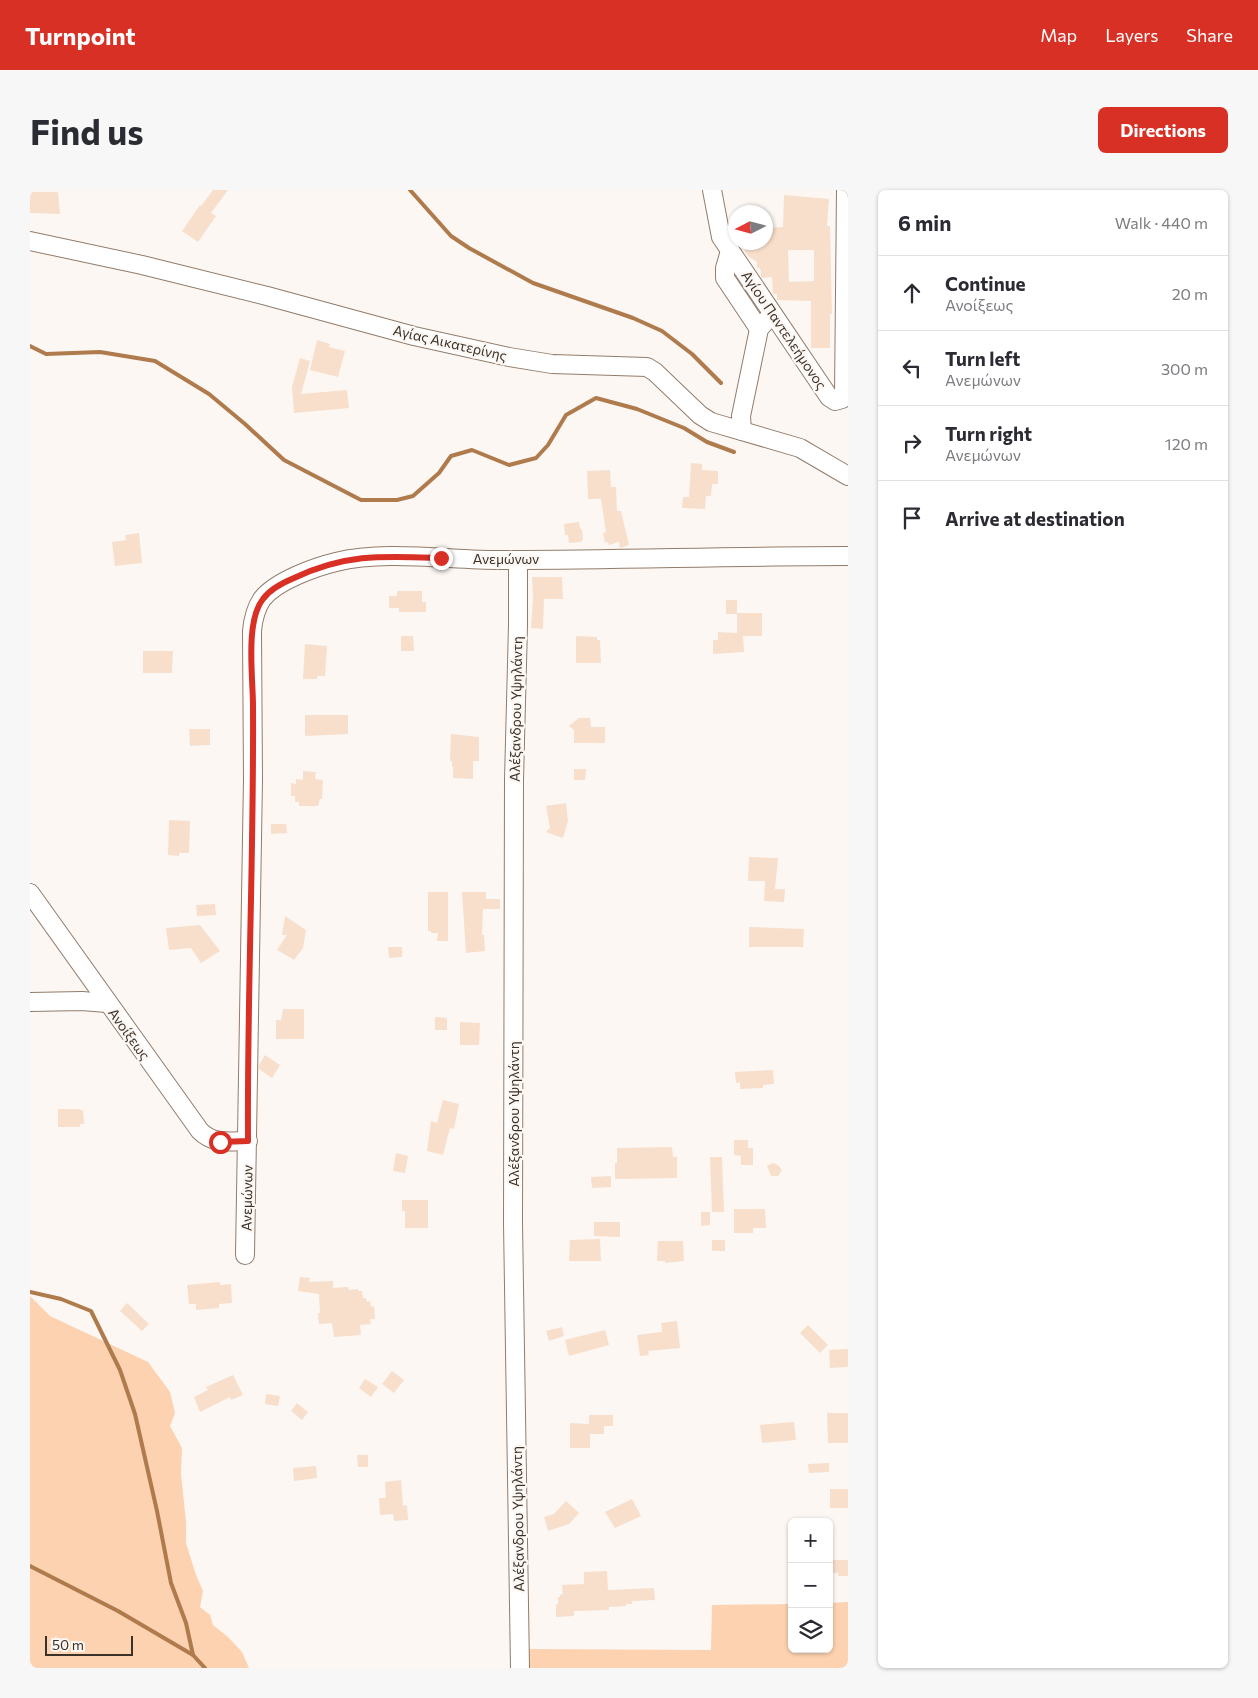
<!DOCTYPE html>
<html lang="en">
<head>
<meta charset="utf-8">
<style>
  body { margin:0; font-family:Commissioner,sans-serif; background:#f7f7f7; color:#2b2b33 }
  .controls { position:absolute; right:15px; bottom:15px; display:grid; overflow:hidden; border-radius:8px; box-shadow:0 1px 4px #0004 }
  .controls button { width:45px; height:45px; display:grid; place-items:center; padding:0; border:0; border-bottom:1px solid #e1e1e2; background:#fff; color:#2b2b33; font:25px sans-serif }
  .compass { position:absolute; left:698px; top:15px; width:45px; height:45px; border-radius:50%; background:#fff; box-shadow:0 1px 4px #0004; rotate:264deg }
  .scale { position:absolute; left:15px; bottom:12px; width:88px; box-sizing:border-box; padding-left:5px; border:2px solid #3a3129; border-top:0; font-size:14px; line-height:18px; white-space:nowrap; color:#3a3129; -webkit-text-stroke:4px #fcf7f3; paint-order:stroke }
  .stop { position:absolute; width:15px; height:15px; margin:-11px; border:4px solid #d93025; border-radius:50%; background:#fff }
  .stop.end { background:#d93025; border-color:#fff; box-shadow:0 1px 5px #0008 }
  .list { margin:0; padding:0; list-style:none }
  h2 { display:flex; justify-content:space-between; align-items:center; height:65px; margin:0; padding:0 20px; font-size:21px }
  h2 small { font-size:16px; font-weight:400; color:#7c7c81 }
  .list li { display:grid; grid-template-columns:32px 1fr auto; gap:15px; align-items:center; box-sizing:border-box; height:75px; padding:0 20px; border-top:1px solid #e1e1e2 }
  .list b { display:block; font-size:19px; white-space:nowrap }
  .list p { margin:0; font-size:16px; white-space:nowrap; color:#7c7c81 }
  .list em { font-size:16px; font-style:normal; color:#7c7c81 }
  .icon { flex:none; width:28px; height:28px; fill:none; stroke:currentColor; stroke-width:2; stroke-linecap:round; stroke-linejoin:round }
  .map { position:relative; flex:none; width:818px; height:1478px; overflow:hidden; border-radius:8px }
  header { display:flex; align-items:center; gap:30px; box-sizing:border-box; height:70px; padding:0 25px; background:#d93025; color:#fff }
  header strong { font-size:24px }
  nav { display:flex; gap:28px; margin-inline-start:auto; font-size:18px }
  .intro { display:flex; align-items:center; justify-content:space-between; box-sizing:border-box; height:120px; padding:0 30px }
  h1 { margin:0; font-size:35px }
  .button { padding:12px 22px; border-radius:8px; background:#d93025; color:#fff; font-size:18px; font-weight:700 }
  main { display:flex; gap:30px; padding:0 30px }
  aside { flex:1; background:#fff; border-radius:8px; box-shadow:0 1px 4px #0004 }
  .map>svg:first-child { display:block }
</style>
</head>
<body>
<header>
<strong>Turnpoint</strong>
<nav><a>Map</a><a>Layers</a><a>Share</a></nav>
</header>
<div class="intro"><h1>Find us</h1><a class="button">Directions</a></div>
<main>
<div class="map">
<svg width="818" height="1478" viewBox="0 0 818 1478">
  <rect width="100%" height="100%" fill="#fcf7f3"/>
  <g fill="#fcd2b0">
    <polygon points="0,1106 20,1126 118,1172 140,1202 145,1223 140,1236 152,1258 151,1284 156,1332 156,1353 166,1385 173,1401 170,1417 180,1425 183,1435 198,1447 212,1462 219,1478 0,1478"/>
    <polygon points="818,1412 818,1478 496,1478 496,1459 681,1460 682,1415 762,1414 762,1459 799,1459 799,1413"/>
  </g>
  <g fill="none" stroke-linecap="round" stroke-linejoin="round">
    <g stroke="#af7b4d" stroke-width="4">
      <polyline points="380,0 421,46 439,58 503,93 603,128 632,141 662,164 691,193"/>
      <polyline points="0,156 16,164 70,162 125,171 179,204 215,234 254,270 331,310 367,310 383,306 409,283 421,266 442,260 479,275 506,268 518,255 536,225 566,208 607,219 654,238 677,252 704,262"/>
      <polyline points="0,1102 31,1109 61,1121 90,1180 105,1224 127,1321 141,1393 156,1433 163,1465 175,1478"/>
      <polyline points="0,1376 88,1421 163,1465"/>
    </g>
  </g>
  <g fill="#f7dfcc" fill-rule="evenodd">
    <polygon points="183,0 198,0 181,23 186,26 168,52 152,41 170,15 171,16"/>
    <polygon points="0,2 28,2 30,24 0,23"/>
    <path d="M754 5 799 9 797 36H800L802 124H800V158H781V111L747 110V104H743L742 87 731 88V80H730V78H727V72L718 66 709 52H737L736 38 753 37ZM758 60H784V91L759 92Z"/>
    <polygon points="287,150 300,154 299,157 315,161 308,187 280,180"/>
    <polygon points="270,168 280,171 271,204 317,200 319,218 264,223 262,197"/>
    <polygon points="661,273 672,274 672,280 688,281 688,294 682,294 681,306 676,306 675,319 652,318 653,307 659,307"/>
    <polygon points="580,280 581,297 586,297 587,321 591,321 599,355 590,358 589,352 579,355 578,352 575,353 573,343 576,342 571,309 558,309 557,281"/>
    <polygon points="549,332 550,338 552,340 553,349 551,352 539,353 538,345 535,345 534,334"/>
    <polygon points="109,343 112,373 85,376 82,352 96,350 95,345"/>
    <polygon points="502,387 532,387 533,409 514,409 513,439 501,438 503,409"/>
    <polygon points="367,401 392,401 392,412 396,412 396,422 369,422 369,418 359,418 359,406 367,406"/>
    <rect x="696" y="410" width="11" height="14"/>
    <polygon points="707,423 732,423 732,446 713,446 714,462 683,464 683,450 688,450 688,442 707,443"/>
    <polygon points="371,446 383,446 384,461 371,461"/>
    <polygon points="546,446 567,447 567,450 570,450 571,473 546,473"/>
    <polygon points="275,454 297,456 295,486 287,486 287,489 273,489"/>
    <polygon points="113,461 143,461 142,483 113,483"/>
    <polygon points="275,525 318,525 318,544 275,546"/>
    <polygon points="549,528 560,528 561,537 575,537 575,553 544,553 544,540 539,536"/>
    <polygon points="159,539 180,539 180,555 160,556"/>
    <polygon points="421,544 449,547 449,571 443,571 443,589 423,588 423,577 422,577 422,571 420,571"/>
    <polygon points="544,579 556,579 555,590 544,590"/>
    <polygon points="273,581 286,582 285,589 293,590 292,609 290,609 288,616 269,616 269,612 265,612 265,606 261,606 261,593 266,594 266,589 273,590"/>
    <polygon points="536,613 538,631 533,648 516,642 520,638 516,616"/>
    <polygon points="139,630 160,631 159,663 149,663 149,666 138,665"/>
    <polygon points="241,634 256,634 257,643 241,644"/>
    <polygon points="719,667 748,668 745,699 755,699 754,712 734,711 735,691 718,691"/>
    <polygon points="398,702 418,702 418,751 407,751 408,743 401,743 401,741 398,741"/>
    <polygon points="432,702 456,702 456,709 470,709 470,719 453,719 452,745 454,745 455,761 436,763"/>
    <polygon points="185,714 186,725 167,726 166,715"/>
    <polygon points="255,726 276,740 273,758 264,770 247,760 257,745 252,745"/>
    <polygon points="170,735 190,761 171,773 161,758 139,760 136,738"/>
    <polygon points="719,737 774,739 773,757 719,757"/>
    <polygon points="358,757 372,757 372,767 359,768"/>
    <polygon points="253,819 274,819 274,849 246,849 246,830 251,830"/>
    <polygon points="405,827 417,828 417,840 405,840"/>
    <polygon points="430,832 450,833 449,855 430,855"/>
    <polygon points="235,865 250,875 242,888 229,879 229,875"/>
    <polygon points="743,880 744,894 733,895 733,898 710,899 710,892 706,893 705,882"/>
    <polygon points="413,910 429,914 424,939 420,938 413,965 397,961 401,931 407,933"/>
    <polygon points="28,919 50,919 50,920 53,920 54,934 50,934 50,937 28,937"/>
    <polygon points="704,950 718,950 718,958 723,958 723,975 711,975 711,966 704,965"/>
    <polygon points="642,957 643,967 647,967 647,988 585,989 585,973 587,973 587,958"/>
    <polygon points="366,963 378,966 375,983 363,981"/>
    <polygon points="680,967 692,967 694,1022 682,1022"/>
    <polygon points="743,973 748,975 752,980 748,986 741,986 737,976"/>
    <polygon points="581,986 581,997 562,998 561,987"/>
    <polygon points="372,1010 398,1010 398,1038 375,1038 375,1021 372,1021"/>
    <polygon points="704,1019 735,1019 736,1038 723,1038 723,1043 704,1043"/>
    <polygon points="671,1022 680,1022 680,1035 671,1036"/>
    <polygon points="564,1032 590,1032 590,1047 564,1046"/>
    <polygon points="570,1049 571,1071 539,1071 540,1050"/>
    <rect x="682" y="1050" width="13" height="11"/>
    <polygon points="628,1051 653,1051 654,1071 635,1073 635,1071 627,1071"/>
    <polygon points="270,1087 280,1088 279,1092 303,1091 303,1098 318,1097 319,1100 328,1099 328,1101 332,1101 333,1108 336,1108 337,1112 340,1111 341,1117 344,1116 345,1129 340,1129 341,1134 330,1135 331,1145 304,1147 302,1133 289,1134 288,1123 290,1123 289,1104 268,1101"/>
    <polygon points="190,1092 190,1095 201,1094 202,1113 189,1114 189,1118 166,1120 166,1114 159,1114 157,1095"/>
    <polygon points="97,1113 119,1134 112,1141 90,1121"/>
    <polygon points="647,1131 650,1158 618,1161 619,1165 610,1166 607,1145 632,1142 631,1133"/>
    <polygon points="778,1135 798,1155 790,1163 770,1143"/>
    <polygon points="532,1137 534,1146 519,1151 516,1141"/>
    <polygon points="575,1140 579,1155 539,1166 535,1150"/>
    <polygon points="818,1159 818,1177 800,1178 799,1160"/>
    <polygon points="362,1181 374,1190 364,1203 352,1194"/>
    <polygon points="203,1185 213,1205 201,1210 200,1207 170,1222 164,1207 178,1200 176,1197"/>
    <polygon points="335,1189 348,1197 341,1207 329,1198"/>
    <polygon points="236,1204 250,1206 248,1216 235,1214"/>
    <polygon points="267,1213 278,1222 272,1230 261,1221"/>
    <polygon points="797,1223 818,1223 818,1253 798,1253"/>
    <polygon points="559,1225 583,1225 583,1236 574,1236 574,1244 560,1244 560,1258 540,1258 540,1233 559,1234"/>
    <polygon points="764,1232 766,1250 732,1253 730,1235"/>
    <polygon points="327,1265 338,1265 338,1277 328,1277"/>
    <polygon points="799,1273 799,1282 779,1283 778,1274"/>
    <polygon points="286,1276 287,1288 264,1291 263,1278"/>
    <polygon points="371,1290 373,1316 377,1315 378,1330 364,1331 363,1324 350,1325 349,1308 356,1308 355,1292"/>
    <rect x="800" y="1299" width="18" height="19"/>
    <polygon points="602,1309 611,1326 585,1338 575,1322"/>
    <polygon points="536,1311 549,1323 539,1334 518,1341 514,1327 524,1324"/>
    <polygon points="799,1370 818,1370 818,1386 808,1386 808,1383 799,1383"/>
    <polygon points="577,1381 578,1400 624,1398 625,1410 602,1411 602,1414 596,1414 596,1416 579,1417 579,1420 544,1421 544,1426 526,1427 526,1414 528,1414 528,1407 530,1407 530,1405 533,1404 532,1395 554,1394 554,1382"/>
  </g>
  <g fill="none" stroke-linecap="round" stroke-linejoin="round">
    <defs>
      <g id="minor">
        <polyline points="682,0 691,47 799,207 805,211 812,209 814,205 816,0"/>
        <polyline points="0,51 112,75 237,106 384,146 479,167 522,174 617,177 625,182 670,225 681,232 770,258 818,286"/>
        <polyline points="700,61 695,78 695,88 729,139"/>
        <polyline points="712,241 711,226 729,139 742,124"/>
        <polyline points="488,370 488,435 484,590 483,1033 490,1478"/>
        <path d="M0 703 170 941C184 955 200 951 218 951"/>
        <polyline points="0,812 52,811 77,813"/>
        <path d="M215 1065 223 589 222 441C223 430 226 418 232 409 246 391 285 377 306 372 355 360 418 370 469 370 585 370 702 366 818 366"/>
      </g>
    </defs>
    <use href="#minor" stroke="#927c6b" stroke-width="20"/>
    <use href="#minor" stroke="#fff" stroke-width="18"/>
  </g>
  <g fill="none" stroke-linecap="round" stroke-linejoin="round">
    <path stroke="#d93025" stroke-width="6" d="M190 952 218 951C217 806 224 661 223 516 223 487 215 432 233 409 240 399 252 393 264 388 317 363 354 366 411 368"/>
  </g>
  <g text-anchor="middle" stroke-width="4.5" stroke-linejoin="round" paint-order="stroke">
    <g font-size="14" fill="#3a3129" stroke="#fcf7f3">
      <text transform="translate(754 140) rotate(56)" y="5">Αγίου Παντελεήμονος</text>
      <text transform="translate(420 153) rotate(13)" y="5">Αγίας Αικατερίνης</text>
      <text x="476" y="374">Ανεμώνων</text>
      <text transform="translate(486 519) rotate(-89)" y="5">Αλέξανδρου Υψηλάντη</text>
      <text transform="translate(99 844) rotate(54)" y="5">Ανοίξεως</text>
      <text transform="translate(484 924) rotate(-90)" y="5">Αλέξανδρου Υψηλάντη</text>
      <text transform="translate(217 1008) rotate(-89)" y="5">Ανεμώνων</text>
      <text transform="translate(488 1329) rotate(-91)" y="5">Αλέξανδρου Υψηλάντη</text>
    </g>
  </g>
</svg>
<div class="controls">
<button>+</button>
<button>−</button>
<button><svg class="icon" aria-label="layers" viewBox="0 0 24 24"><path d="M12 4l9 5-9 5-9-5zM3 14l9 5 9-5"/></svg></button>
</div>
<svg class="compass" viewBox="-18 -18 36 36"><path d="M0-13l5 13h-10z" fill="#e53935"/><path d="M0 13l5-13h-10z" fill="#7c7c81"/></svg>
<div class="scale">50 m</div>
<div class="stop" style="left:190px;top:952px"></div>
<div class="stop end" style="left:411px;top:368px"></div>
</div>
<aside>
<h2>6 min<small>Walk · 440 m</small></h2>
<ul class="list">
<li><svg class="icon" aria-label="ahead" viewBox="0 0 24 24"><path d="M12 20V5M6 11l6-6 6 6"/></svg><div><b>Continue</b><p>Ανοίξεως</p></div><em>20 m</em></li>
<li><svg class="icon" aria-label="left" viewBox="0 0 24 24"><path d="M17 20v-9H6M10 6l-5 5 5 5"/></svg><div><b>Turn left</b><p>Ανεμώνων</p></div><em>300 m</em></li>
<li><svg class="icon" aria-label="right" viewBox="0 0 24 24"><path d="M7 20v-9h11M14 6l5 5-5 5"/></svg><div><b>Turn right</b><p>Ανεμώνων</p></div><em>120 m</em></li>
<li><svg class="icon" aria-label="arrive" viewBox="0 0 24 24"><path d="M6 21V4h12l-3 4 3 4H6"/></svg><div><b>Arrive at destination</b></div></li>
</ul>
</aside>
</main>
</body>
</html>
